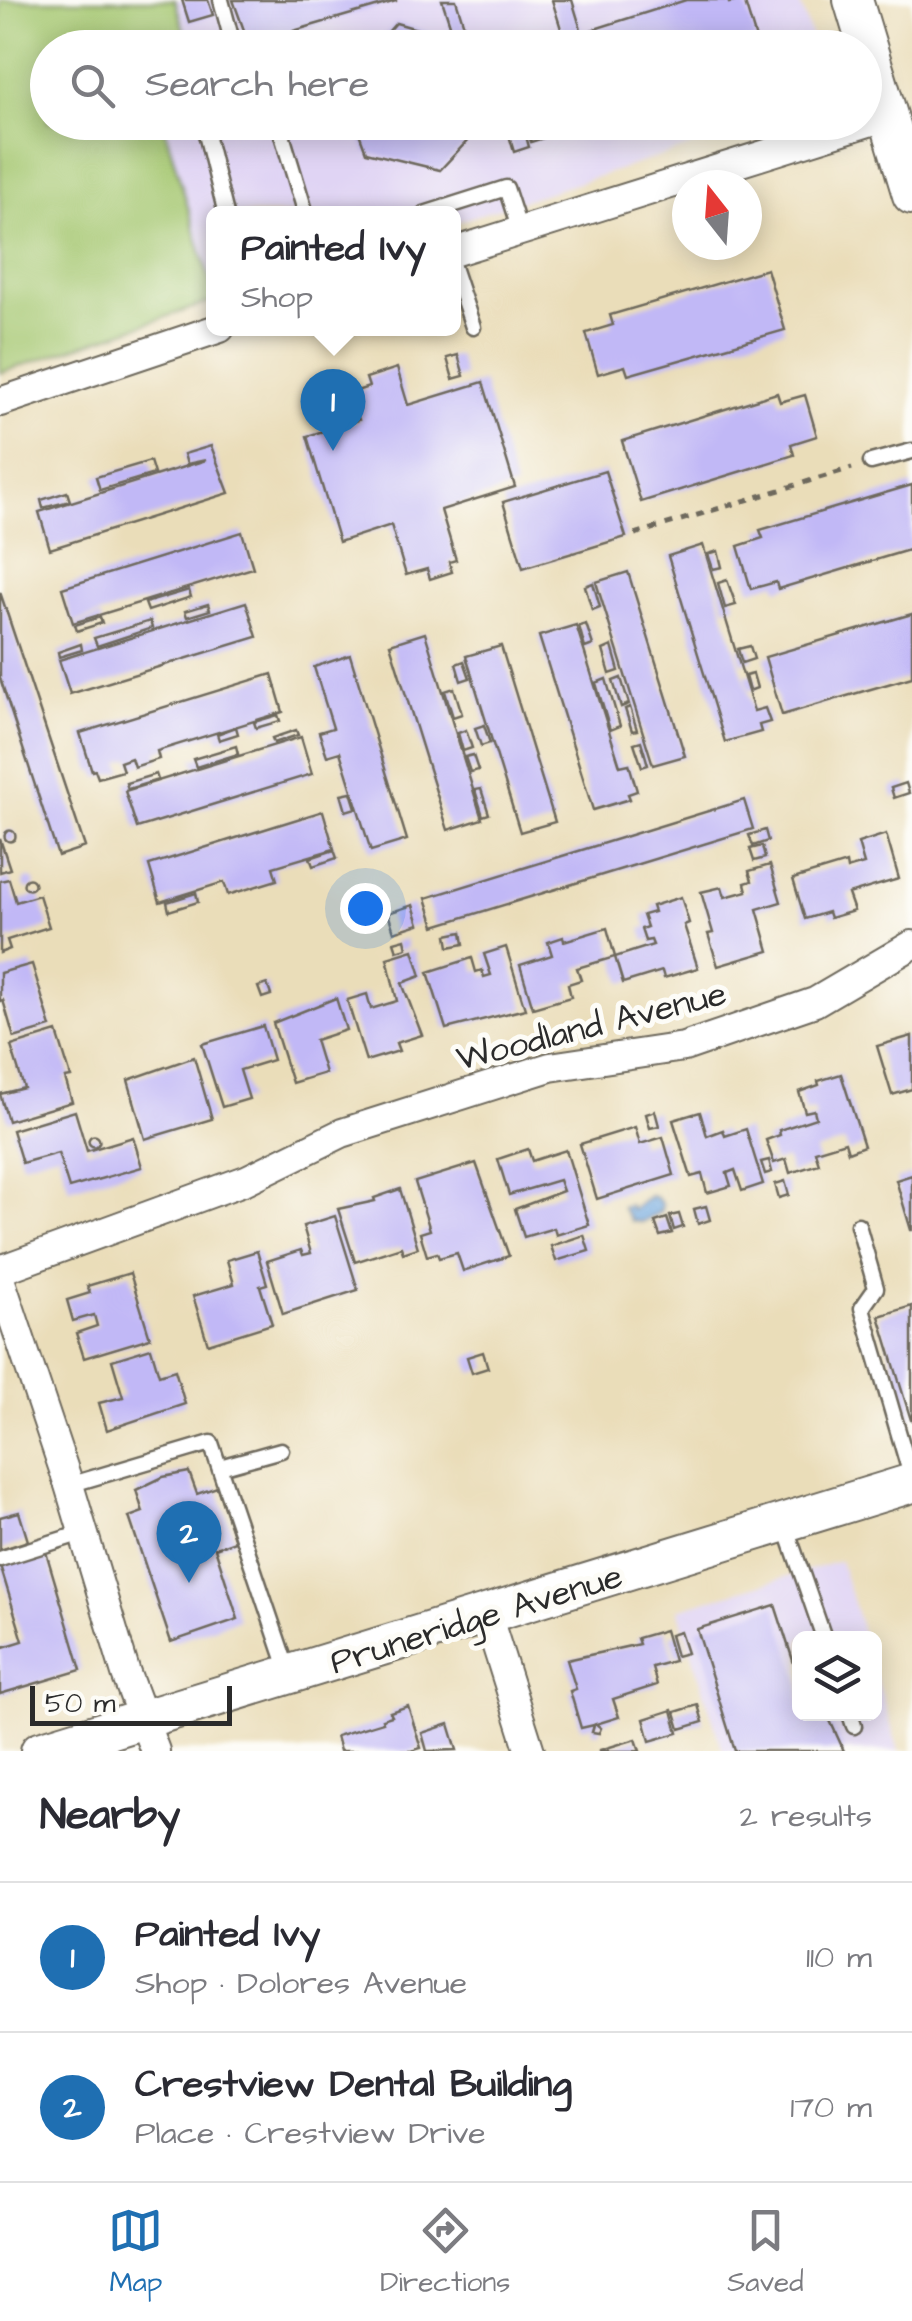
<!DOCTYPE html>
<html lang="en">
<head>
<meta charset="utf-8">
<style>
  body { margin:0; font-family:"Architects Daughter",sans-serif; background:#f7f7f7; color:#2b2b33 }
  .controls { position:absolute; right:30px; bottom:30px; display:grid; overflow:hidden; border-radius:15px; box-shadow:0 5px 25px #0003 }
  .controls button { width:90px; height:90px; display:grid; place-items:center; padding:0; border:0; border-bottom:2px solid #e1e1e2; background:#fff; color:#2b2b33; font:50px sans-serif }
  .compass { position:absolute; left:672px; top:170px; width:90px; height:90px; border-radius:50%; background:#fff; box-shadow:0 5px 25px #0003; rotate:343deg }
  .scale { position:absolute; left:30px; bottom:25px; width:202px; box-sizing:border-box; padding-left:10px; border:5px solid #2b2b2b; border-top:0; font-size:28px; line-height:35px; white-space:nowrap; color:#2b2b2b; -webkit-text-stroke:8px #fdfcf7; paint-order:stroke }
  .you { position:absolute; left:365px; top:908px; width:35px; height:35px; margin:-25px; border:8px solid #fff; border-radius:50%; background:#1a73e8; box-shadow:0 0 0 15px #1a73e833 }
  .badge { display:grid; place-items:center; width:65px; height:65px; border-radius:50%; background:#1f6fb2; color:#fff; font-size:32px; font-weight:700 }
  .pin { position:absolute; translate:-50% -82px; filter:drop-shadow(0 2px 5px #0008) }
  .pin::after { content:''; position:absolute; top:52px; width:35px; height:30px; background:inherit; clip-path:polygon(0 0,100% 0,50% 100%) }
  .popup { position:absolute; left:206px; top:206px; width:255px; height:130px; box-sizing:border-box; display:grid; place-content:center; border-radius:15px; background:#fff; filter:drop-shadow(0 2px 8px #0005); font-size:32px; white-space:nowrap; color:#7c7c81 }
  .popup b { font-size:38px; color:#2b2b33 }
  .popup::after { content:''; position:absolute; left:50%; top:100%; margin-left:-20px; border:20px solid transparent; border-top-color:#fff }
  .list { margin:0; padding:0; list-style:none }
  h2 { display:flex; justify-content:space-between; align-items:center; height:130px; margin:0; padding:0 40px; font-size:42px }
  h2 small { font-size:32px; font-weight:400; color:#7c7c81 }
  .list li { display:grid; grid-template-columns:65px 1fr auto; gap:30px; align-items:center; box-sizing:border-box; height:150px; padding:0 40px; border-top:2px solid #e1e1e2 }
  .list b { display:block; font-size:38px; white-space:nowrap }
  .list p { margin:0; font-size:32px; white-space:nowrap; color:#7c7c81 }
  .list em { font-size:32px; font-style:normal; color:#7c7c81 }
  .icon { flex:none; width:55px; height:55px; fill:none; stroke:currentColor; stroke-width:2; stroke-linecap:round; stroke-linejoin:round }
  .map { position:relative; flex:none; width:912px; height:1751px; overflow:hidden }
  .search { position:absolute; background:#fff; box-shadow:0 5px 25px #0003; left:30px; right:30px; top:30px; height:110px; display:flex; align-items:center; gap:25px; box-sizing:border-box; padding:0 35px; border-radius:55px; color:#7c7c81; font-size:38px }
  .sheet { height:430px; background:#fff }
  nav { display:flex; justify-content:space-around; align-items:center; box-sizing:border-box; height:140px; border-top:2px solid #e1e1e2; background:#fff; font-size:28px; color:#7c7c81 }
  nav a { display:grid; justify-items:center; gap:5px }
  nav .on { color:#1f6fb2 }
  .map>svg:first-child { display:block }
</style>
</head>
<body>
<div class="map">
<svg width="912" height="1751" viewBox="0 0 912 1751">
  <rect width="100%" height="100%" fill="#fdfcf7"/>
  <filter id="ink" filterUnits="userSpaceOnUse"><feTurbulence type="fractalNoise" baseFrequency=".01" numOctaves="2"/><feDisplacementMap in="SourceGraphic" scale="20" xChannelSelector="R" yChannelSelector="G"/><feConvolveMatrix kernelMatrix="1 2 1 2 8 2 1 2 1" color-interpolation-filters="sRGB"/></filter>
  <filter id="wash" filterUnits="userSpaceOnUse"><feTurbulence type="fractalNoise" baseFrequency=".0048" numOctaves="4" result="noise"/><feDisplacementMap in="SourceGraphic" scale="40" xChannelSelector="R" yChannelSelector="G"/><feGaussianBlur stdDeviation="2.25" result="paint"/><feColorMatrix in="noise" values="0 0 0 0 0 0 0 0 0 0 0 0 0 0 0 0 0 1.4 0 .05"/><feComposite in="paint" operator="in"/></filter>
  <g filter="url(#wash)">
    <rect width="100%" height="100%" fill="#eaddb9"/>
    <g fill="#e0d4f4">
      <polygon points="175,0 799,0 815,47 189,47"/>
      <polygon points="163,123 764,123 453,223 453,214 213,214 213,291"/>
      <polygon points="840,1561 864,1638 800,1638 800,1714 874,1714 875,1673 899,1751 723,1751 678,1609"/>
    </g>
    <polygon fill="#a5c771" stroke="#68794e" stroke-width="2.5" points="0,0 175,0 189,47 48,48 48,122 163,123 213,291 213,301 0,373"/>
    <polygon fill="#71a8df" stroke="#4e6a85" stroke-width="2.5" points="650,1196 657,1198 662,1205 660,1212 641,1222 631,1221 622,1207 629,1205 632,1210"/>
    <g id="blocks">
      <g fill="#c1b8f6">
        <polygon points="182,0 208,0 213,15 189,22"/>
        <polygon points="233,0 396,0 396,1 249,44"/>
        <polygon points="442,0 456,0 471,48 374,48 396,23 455,40"/>
        <polygon points="552,0 572,0 582,33 686,0 728,0 729,3 744,0 756,39 744,43 746,48 567,48"/>
        <polygon points="355,122 485,122 440,170 366,152"/>
        <polygon points="505,122 522,122 529,147 514,152"/>
        <polygon points="525,122 590,122 590,123 531,142"/>
        <polygon points="767,269 785,330 628,375 625,366 598,374 586,333 613,325 610,315"/>
        <polygon points="458,355 464,376 453,379 447,358"/>
        <polygon points="397,368 408,405 483,382 515,487 441,510 456,560 449,562 452,572 430,579 427,569 406,575 391,525 339,542 307,436 359,420 350,393 369,387 366,378"/>
        <polygon points="777,393 780,402 805,395 817,436 791,444 794,455 641,502 622,441"/>
        <polygon points="211,446 229,493 50,549 39,512 206,460 187,464 184,454"/>
        <polygon points="150,461 154,474 100,490 96,477"/>
        <polygon points="605,471 626,537 523,568 503,502"/>
        <polygon points="912,485 912,549 778,589 776,582 751,589 738,546 763,538 760,530"/>
        <polygon points="67,492 70,501 43,508 41,500"/>
        <polygon points="242,532 253,568 73,623 62,588"/>
        <polygon points="703,545 754,711 765,708 770,722 759,725 761,732 725,742 668,556"/>
        <polygon points="718,551 722,567 713,569 708,554"/>
        <polygon points="628,572 685,756 653,765 596,582"/>
        <polygon points="727,580 736,605 725,608 718,583"/>
        <polygon points="593,583 600,607 592,610 585,586"/>
        <polygon points="189,590 191,597 148,611 145,603"/>
        <polygon points="0,592 85,847 58,856 0,678"/>
        <polygon points="246,602 257,637 70,694 59,660"/>
        <polygon points="208,604 210,610 187,617 185,611"/>
        <polygon points="912,614 912,677 782,715 765,657"/>
        <polygon points="100,617 102,623 77,631 75,625"/>
        <polygon points="150,621 152,628 97,646 94,638"/>
        <polygon points="586,624 593,645 585,648 579,626"/>
        <polygon points="576,625 620,766 629,764 637,791 628,794 630,799 593,810 539,636"/>
        <polygon points="425,633 482,819 448,830 390,644"/>
        <polygon points="81,644 82,650 59,657 58,652"/>
        <polygon points="501,646 555,822 520,832 466,656"/>
        <polygon points="612,646 619,671 610,674 603,650"/>
        <polygon points="750,646 754,659 742,663 738,649"/>
        <polygon points="350,655 407,840 371,851 340,752 327,756 319,732 333,728 314,667"/>
        <polygon points="464,661 470,678 461,681 456,664"/>
        <polygon points="272,674 283,712 157,751 159,759 134,767 131,758 120,762 123,771 98,778 95,770 92,771 80,733"/>
        <polygon points="753,674 757,688 749,691 745,676"/>
        <polygon points="621,678 629,704 621,707 613,681"/>
        <polygon points="606,679 620,726 610,730 596,683"/>
        <polygon points="454,688 462,714 453,717 445,691"/>
        <polygon points="630,707 637,730 632,731 625,709"/>
        <polygon points="278,715 280,721 256,728 254,722"/>
        <polygon points="484,725 490,743 481,746 475,728"/>
        <polygon points="236,727 238,734 219,740 217,734"/>
        <polygon points="296,730 298,735 274,743 272,738"/>
        <polygon points="466,730 472,748 463,751 458,733"/>
        <polygon points="301,737 312,774 137,828 125,791"/>
        <polygon points="641,741 648,765 642,767 634,743"/>
        <polygon points="236,746 238,754 196,767 193,759"/>
        <polygon points="473,755 478,770 470,772 465,757"/>
        <polygon points="156,774 158,780 128,789 126,783"/>
        <polygon points="906,783 909,793 894,798 891,788"/>
        <polygon points="481,789 489,814 483,816 475,790"/>
        <polygon points="351,792 356,808 346,811 341,794"/>
        <polygon points="744,800 753,829 435,926 426,898"/>
        <polygon points="323,811 334,849 273,867 277,880 228,895 224,882 160,902 149,865"/>
        <polygon points="765,830 768,841 753,846 749,835"/>
        <circle cx="10" cy="836" r="5.5"/>
        <polygon points="886,834 899,879 848,894 854,911 830,918 828,912 805,919 793,879 846,863 847,869 864,864 858,843"/>
        <polygon points="0,839 10,869 0,872"/>
        <polygon points="762,846 765,858 754,861 750,849"/>
        <polygon points="334,850 337,858 313,866 310,858"/>
        <polygon points="770,865 781,902 757,909 769,951 718,966 708,934 713,933 701,892 722,887 725,897 747,891 745,883 752,881 749,871"/>
        <circle cx="29" cy="884" r="5.5"/>
        <polygon points="9,879 16,902 39,895 49,927 7,940 10,949 0,953 0,881"/>
        <polygon points="196,893 198,902 169,911 167,902"/>
        <polygon points="681,897 689,923 684,925 698,968 664,978 662,971 623,983 615,957 653,945 651,940 645,941 641,929 647,927 643,915 654,912 652,906"/>
        <polygon points="413,905 419,924 394,932 388,913"/>
        <polygon points="607,928 615,957 577,968 581,980 568,984 571,997 533,1008 520,965 552,955 548,942 563,937 564,941"/>
        <polygon points="462,932 464,944 449,947 447,935"/>
        <polygon points="405,939 407,948 397,951 394,942"/>
        <polygon points="506,947 525,1009 446,1029 428,972 472,958 476,972 482,970 484,977 491,975 484,954"/>
        <polygon points="413,950 421,976 402,983 422,1035 396,1043 399,1051 366,1061 347,1000 367,994 371,1009 397,1001 387,958"/>
        <polygon points="32,964 51,1027 14,1038 3,1000 0,1001 0,973"/>
        <polygon points="267,984 271,995 262,998 258,987"/>
        <polygon points="336,998 346,1030 315,1040 325,1073 292,1083 273,1023"/>
        <polygon points="263,1026 273,1060 240,1070 249,1099 222,1107 202,1044"/>
        <polygon points="57,1032 71,1077 65,1078 72,1102 8,1121 0,1094 24,1088 11,1046"/>
        <polygon points="912,1036 912,1089 892,1095 877,1046"/>
        <polygon points="194,1057 212,1119 145,1139 128,1080"/>
        <polygon points="841,1074 864,1146 848,1152 845,1142 815,1151 819,1164 790,1173 786,1159 774,1163 766,1140 780,1135 779,1130 816,1118 814,1110 805,1112 799,1092 819,1085 818,1081"/>
        <polygon points="75,1111 87,1151 133,1137 142,1167 69,1188 58,1153 22,1163 12,1130"/>
        <polygon points="655,1111 659,1126 650,1128 646,1114"/>
        <polygon points="700,1112 707,1136 723,1130 725,1136 746,1129 763,1184 742,1191 735,1170 727,1173 731,1186 707,1193 702,1174 691,1177 673,1120"/>
        <polygon points="635,1127 640,1144 663,1137 674,1175 597,1199 580,1144"/>
        <circle cx="94" cy="1141" r="5.5"/>
        <polygon points="528,1149 532,1161 566,1150 589,1225 556,1235 554,1228 524,1237 515,1209 563,1191 559,1180 509,1195 498,1159"/>
        <polygon points="769,1160 772,1172 765,1174 761,1162"/>
        <polygon points="476,1163 509,1256 463,1271 457,1253 439,1258 437,1253 427,1256 420,1233 430,1230 415,1182"/>
        <polygon points="912,1175 912,1230 911,1230 896,1180"/>
        <polygon points="785,1181 789,1195 779,1198 775,1184"/>
        <polygon points="400,1189 418,1248 403,1253 401,1247 355,1262 338,1209 375,1201 374,1198"/>
        <polygon points="706,1206 710,1220 698,1224 694,1209"/>
        <polygon points="679,1214 683,1227 674,1230 670,1216"/>
        <polygon points="335,1216 358,1290 283,1314 267,1261 301,1250 303,1255 311,1253 303,1226"/>
        <polygon points="667,1218 672,1233 660,1236 655,1222"/>
        <polygon points="584,1235 589,1251 556,1261 551,1246"/>
        <polygon points="257,1251 267,1284 260,1286 272,1324 208,1344 193,1296 234,1284 227,1260"/>
        <polygon points="130,1273 150,1338 84,1358 76,1333 97,1326 94,1315 73,1321 67,1300 90,1293 87,1286"/>
        <polygon points="912,1306 912,1420 911,1420 879,1316"/>
        <polygon points="151,1348 159,1375 175,1370 185,1404 107,1430 99,1403 123,1397 112,1360"/>
        <polygon points="483,1352 488,1368 472,1373 467,1357"/>
        <polygon points="189,1472 197,1494 217,1487 235,1541 215,1548 238,1619 171,1642 129,1517 143,1512 136,1490 163,1477"/>
        <polygon points="19,1512 28,1541 0,1550 0,1517"/>
        <polygon points="46,1552 81,1670 0,1694 0,1648 23,1641 0,1565"/>
        <polygon points="775,1605 800,1682 800,1714 827,1714 844,1751 735,1751 697,1629"/>
        <polygon points="665,1630 674,1661 652,1667 657,1685 613,1699 619,1717 596,1724 601,1728 599,1733 592,1732 594,1725 581,1728 570,1691 576,1689 567,1660 639,1644 637,1638"/>
        <polygon points="680,1632 687,1653 676,1656 670,1635"/>
        <polygon points="698,1705 703,1722 680,1729 675,1712"/>
        <polygon points="408,1706 421,1748 411,1751 340,1751 336,1736 383,1722 382,1719 392,1716 390,1712"/>
        <polygon points="672,1710 678,1733 650,1741 644,1719"/>
        <polygon points="449,1724 457,1750 427,1751 422,1733"/>
        <polygon points="636,1739 640,1751 600,1751 600,1750"/>
      </g>
    </g>
  </g>
  <g filter="url(#ink)">
    <use href="#blocks" fill-opacity="0" stroke="#6e695d" stroke-width="2.5"/>
    <g fill="none" stroke-linecap="round" stroke-linejoin="round">
      <defs>
        <g id="service">
          <polyline points="221,0 234,48"/>
          <polyline points="214,122 204,126 226,214"/>
          <polyline points="278,122 306,214"/>
          <polyline points="424,214 506,188 520,231"/>
          <polyline points="453,267 473,327"/>
          <polyline points="871,462 912,451"/>
          <polyline points="858,1225 876,1288 862,1308 912,1479"/>
          <polyline points="220,1467 281,1450"/>
          <polyline points="69,1485 211,1443 288,1671"/>
          <polyline points="785,1525 824,1638"/>
          <polyline points="0,1559 82,1533"/>
          <polyline points="850,1714 854,1726"/>
        </g>
        <g id="minor">
          <polyline points="453,252 888,116"/>
          <polyline points="0,402 220,328"/>
          <polyline points="0,1270 246,1180 342,1133 550,1067 684,1047 815,1002 912,945"/>
          <polyline points="0,1279 69,1485 126,1674 155,1751"/>
          <polyline points="487,1615 530,1751"/>
        </g>
        <g id="secondary">
          <polyline points="853,0 912,195"/>
          <polyline points="40,1751 912,1483"/>
        </g>
      </defs>
      <use href="#service" stroke="#6e695d" stroke-width="19"/>
      <use href="#minor" stroke="#6e695d" stroke-width="32"/>
      <use href="#secondary" stroke="#6e695d" stroke-width="42"/>
      <polyline stroke="#6e695d" stroke-width="5" stroke-dasharray="8 8" stroke-linecap="butt" points="635,534 852,468"/>
      <use href="#service" stroke="#fff" stroke-width="14"/>
      <use href="#minor" stroke="#fff" stroke-width="28"/>
      <use href="#secondary" stroke="#fff" stroke-width="38"/>
    </g>
  </g>
  <g text-anchor="middle" stroke-width="10" stroke-linejoin="round" paint-order="stroke">
    <g font-size="35" fill="#2b2b2b" stroke="#fdfcf7">
      <text transform="translate(591 1025) rotate(-14)" y="12">Woodland Avenue</text>
      <text transform="translate(476 1618) rotate(-17)" y="12">Pruneridge Avenue</text>
    </g>
  </g>
</svg>
<div class="controls">
<button><svg class="icon" aria-label="layers" viewBox="0 0 24 24"><path d="M12 4l9 5-9 5-9-5zM3 14l9 5 9-5"/></svg></button>
</div>
<svg class="compass" viewBox="-18 -18 36 36"><path d="M0-13l5 13h-10z" fill="#e53935"/><path d="M0 13l5-13h-10z" fill="#7c7c81"/></svg>
<div class="scale">50 m</div>
<div class="you"></div>
<div class="pin badge" style="left:333px;top:451px">1</div>
<div class="popup"><b>Painted Ivy</b>Shop</div>
<div class="pin badge" style="left:189px;top:1583px">2</div>
<div class="search"><svg class="icon" aria-label="search" viewBox="0 0 24 24"><circle cx="10" cy="10" r="6"/><path d="M15 15l6 6"/></svg>Search here</div>
</div>
<section class="sheet">
<h2>Nearby<small>2 results</small></h2>
<ul class="list">
<li><span class="badge">1</span><div><b>Painted Ivy</b><p>Shop · Dolores Avenue</p></div><em>110 m</em></li>
<li><span class="badge">2</span><div><b>Crestview Dental Building</b><p>Place · Crestview Drive</p></div><em>170 m</em></li>
</ul>
</section>
<nav>
<a class="on"><svg class="icon" aria-label="map" viewBox="0 0 24 24"><path d="M3 6l6-2 6 2 6-2v14l-6 2-6-2-6 2zM9 4v14M15 6v14"/></svg>Map</a>
<a><svg class="icon" aria-label="directions" viewBox="0 0 24 24"><path d="M12 3l9 9-9 9-9-9zM9 14v-3h6M13 9l2 2-2 2"/></svg>Directions</a>
<a><svg class="icon" aria-label="saved" viewBox="0 0 24 24"><path d="M7 4h10v16l-5-4-5 4z"/></svg>Saved</a>
</nav>
</body>
</html>
